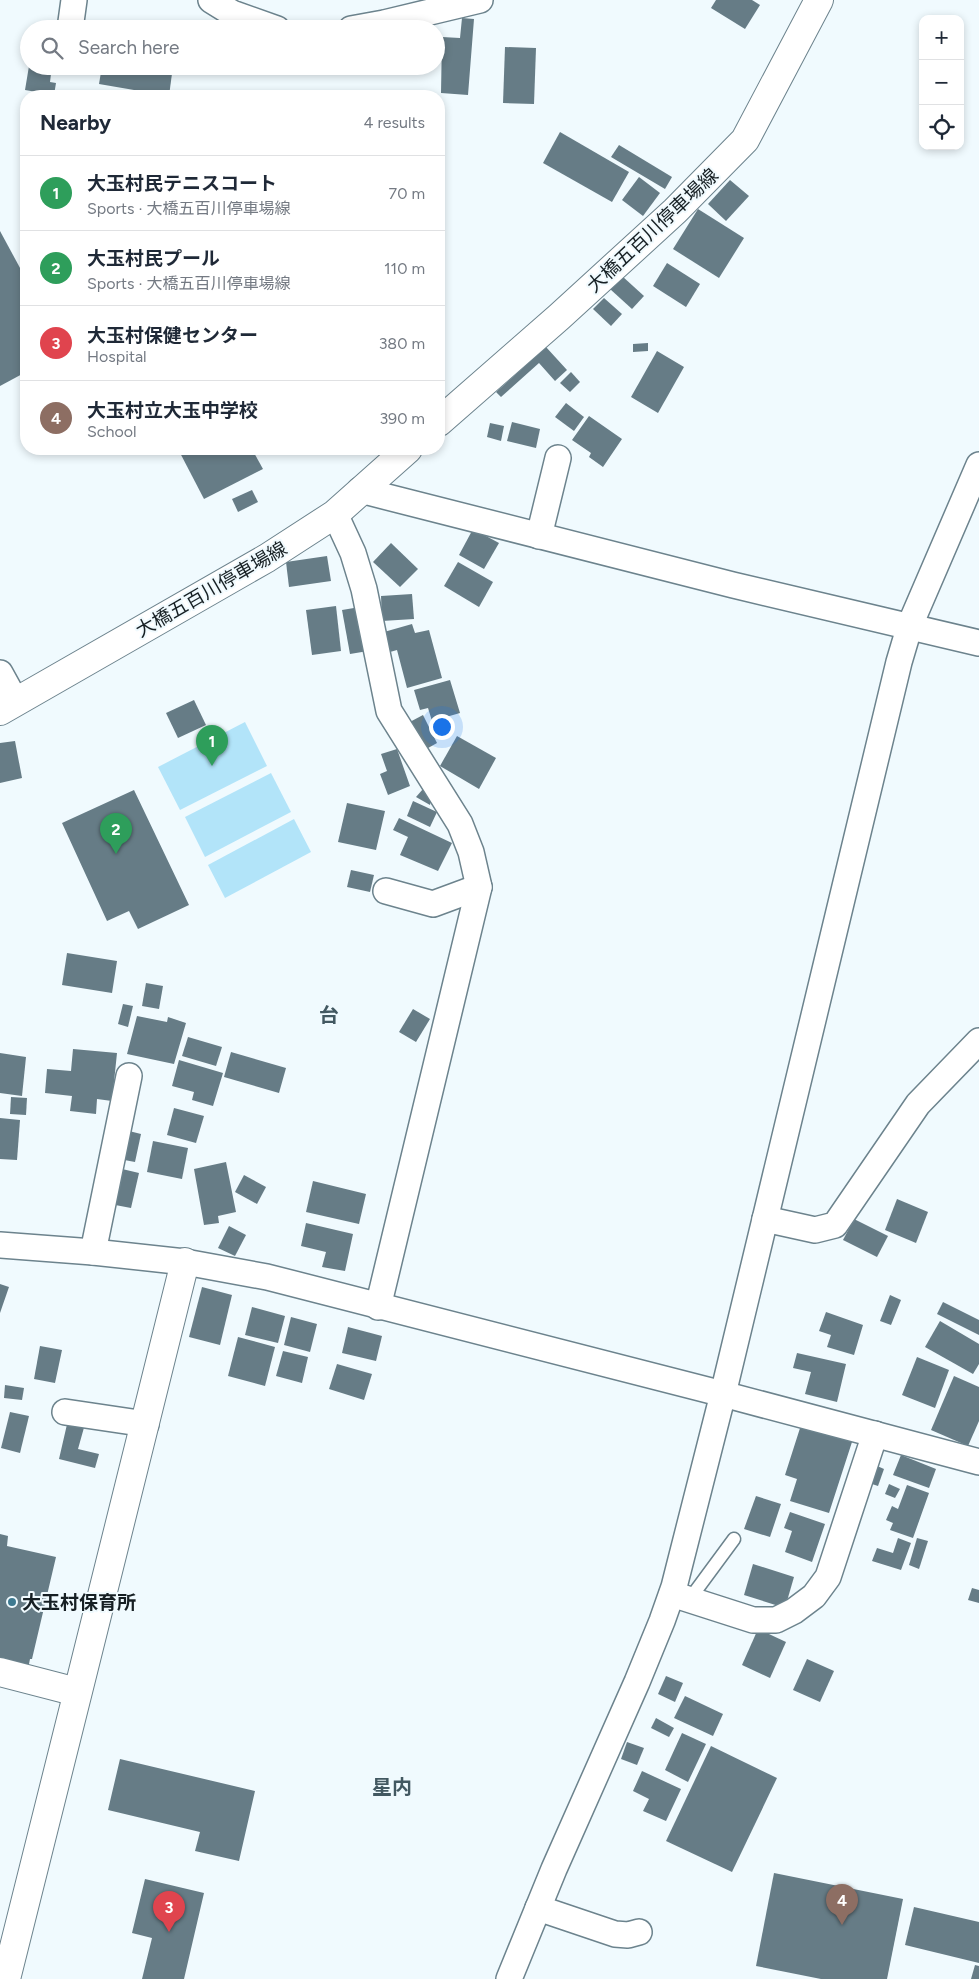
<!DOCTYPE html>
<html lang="en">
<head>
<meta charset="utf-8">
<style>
  body { margin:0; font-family:Figtree,"Noto Sans JP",sans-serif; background:#f6f6f7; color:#1f2937 }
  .controls { position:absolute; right:15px; top:15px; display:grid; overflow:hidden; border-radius:10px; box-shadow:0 2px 8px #0003 }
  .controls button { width:45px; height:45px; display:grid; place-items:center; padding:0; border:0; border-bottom:1px solid #e0e1e3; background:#fff; color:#1f2937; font:25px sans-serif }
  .you { position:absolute; left:441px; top:726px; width:18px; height:18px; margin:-12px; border:4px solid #fff; border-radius:50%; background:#1a73e8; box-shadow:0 0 0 8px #1a73e833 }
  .badge { display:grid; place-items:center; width:32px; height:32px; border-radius:50%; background:#1a73e8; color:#fff; font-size:16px; font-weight:700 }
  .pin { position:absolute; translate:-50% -41px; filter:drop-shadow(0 1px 2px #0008) }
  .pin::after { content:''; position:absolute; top:26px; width:18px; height:15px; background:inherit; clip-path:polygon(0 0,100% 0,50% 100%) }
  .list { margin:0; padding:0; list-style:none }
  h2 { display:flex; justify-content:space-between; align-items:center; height:65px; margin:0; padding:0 20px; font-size:21px }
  h2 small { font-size:16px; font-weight:400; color:#747a83 }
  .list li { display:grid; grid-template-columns:32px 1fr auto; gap:15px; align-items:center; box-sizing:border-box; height:75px; padding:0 20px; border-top:1px solid #e0e1e3 }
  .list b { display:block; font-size:19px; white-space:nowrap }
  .list p { margin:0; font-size:16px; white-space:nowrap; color:#747a83 }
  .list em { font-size:16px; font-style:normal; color:#747a83 }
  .icon { flex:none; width:28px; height:28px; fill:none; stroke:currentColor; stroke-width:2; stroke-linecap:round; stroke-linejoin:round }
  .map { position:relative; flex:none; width:979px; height:1979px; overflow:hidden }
  .search { position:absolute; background:#fff; box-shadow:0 2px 8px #0003; left:20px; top:20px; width:425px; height:55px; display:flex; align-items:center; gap:12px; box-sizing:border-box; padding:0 18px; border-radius:28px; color:#747a83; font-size:19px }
  .panel { position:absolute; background:#fff; box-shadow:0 2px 8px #0003; left:20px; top:90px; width:425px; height:365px; border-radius:20px }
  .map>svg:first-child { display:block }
</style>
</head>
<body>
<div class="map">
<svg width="979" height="1979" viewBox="0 0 979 1979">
  <rect width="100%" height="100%" fill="#f0fafe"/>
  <g fill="#b2e4f9">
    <polygon points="245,722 267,766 180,810 158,767"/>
    <polygon points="271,773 291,812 205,857 185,817"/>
    <polygon points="294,819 311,852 225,898 208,865"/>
  </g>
  <g fill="#667c86">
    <polygon points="716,0 752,0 760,5 745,29 711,8"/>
    <polygon points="462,18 474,19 468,95 441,93 442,37 460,38"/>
    <polygon points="505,47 536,48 534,104 503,103"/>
    <polygon points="29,66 52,66 50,82 56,83 54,95 25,90"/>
    <polygon points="102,66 173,66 169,96 99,84"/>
    <polygon points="560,132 629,172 612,202 543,163"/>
    <polygon points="619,145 672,177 665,189 611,157"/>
    <polygon points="639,177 660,193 643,216 622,200"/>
    <polygon points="730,180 749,196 726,221 708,204"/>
    <polygon points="698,209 744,238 719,278 673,249"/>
    <polygon points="0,231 26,279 26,372 0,386"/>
    <polygon points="667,263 700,284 686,307 653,286"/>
    <polygon points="622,276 644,296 632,309 610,289"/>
    <polygon points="604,298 622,314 611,326 593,309"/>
    <polygon points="648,343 648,351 633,352 633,344"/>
    <polygon points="546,347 567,370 555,381 539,363 501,397 496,392"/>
    <polygon points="657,351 684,367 658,413 631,397"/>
    <polygon points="571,372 580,382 570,392 560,383"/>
    <polygon points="566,403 584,417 574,431 555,417"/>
    <polygon points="589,416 622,439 603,467 589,457 591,453 572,440"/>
    <polygon points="512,422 540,429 536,448 507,441"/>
    <polygon points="490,423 504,426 501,441 487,437"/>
    <polygon points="178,449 252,449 263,469 204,499"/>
    <polygon points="252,490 258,502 238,512 232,499"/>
    <polygon points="473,529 499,543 484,569 459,555"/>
    <polygon points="391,543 418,569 400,587 373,562"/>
    <polygon points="327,556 331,581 289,587 286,562"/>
    <polygon points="458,562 493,582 479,607 444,586"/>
    <polygon points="412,594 414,619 382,621 381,596"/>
    <polygon points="336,606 341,651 312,655 306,610"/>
    <polygon points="360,607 368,651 350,654 342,610"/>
    <polygon points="412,624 415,633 429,630 442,678 407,688 397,650 390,652 384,632"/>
    <polygon points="450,680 460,713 432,721 428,708 420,710 414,690"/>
    <polygon points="194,700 206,725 178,738 166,713"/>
    <polygon points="423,715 437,743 421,752 406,724"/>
    <polygon points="457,736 496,758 479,789 440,766"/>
    <polygon points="15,741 22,778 0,783 0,743"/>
    <polygon points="397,749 410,786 388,795 380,774 387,771 381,754"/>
    <polygon points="423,789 431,800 430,805 416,797"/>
    <polygon points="134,790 189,905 138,929 129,911 107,921 62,823"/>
    <polygon points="413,801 437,812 430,827 407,816"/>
    <polygon points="347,803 385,811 376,850 338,842"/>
    <polygon points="399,818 452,843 438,871 400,855 408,837 393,830"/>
    <polygon points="351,870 374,875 370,892 347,887"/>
    <polygon points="67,953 117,961 112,993 62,985"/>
    <polygon points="146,983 163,986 159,1009 142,1006"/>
    <polygon points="123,1004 133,1006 128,1027 118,1024"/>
    <polygon points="413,1009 430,1019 416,1042 399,1032"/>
    <polygon points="137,1016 167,1022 168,1017 186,1023 174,1064 127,1054"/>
    <polygon points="188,1037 222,1047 216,1066 182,1056"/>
    <polygon points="73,1049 117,1053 112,1101 97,1099 96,1114 70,1111 72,1096 45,1093 47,1069 71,1071"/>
    <polygon points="231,1052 286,1068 279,1093 224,1077"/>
    <polygon points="0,1053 26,1057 22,1096 0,1093"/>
    <polygon points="179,1060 223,1073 213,1106 192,1100 194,1092 172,1086"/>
    <polygon points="11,1097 27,1098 26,1115 10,1114"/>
    <polygon points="174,1108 204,1116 196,1143 167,1135"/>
    <polygon points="0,1118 20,1120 17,1160 0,1159"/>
    <polygon points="125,1130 141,1134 135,1162 119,1159"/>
    <polygon points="153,1141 188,1148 182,1179 147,1172"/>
    <polygon points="226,1162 236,1212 218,1216 219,1223 204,1225 194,1169"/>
    <polygon points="118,1168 139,1173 131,1208 110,1204"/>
    <polygon points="244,1175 266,1187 257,1204 235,1192"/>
    <polygon points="313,1181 366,1194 359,1224 306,1212"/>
    <polygon points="897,1199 928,1212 916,1243 885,1230"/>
    <polygon points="854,1219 888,1236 877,1257 843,1240"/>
    <polygon points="306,1223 353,1234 345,1271 322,1267 326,1252 301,1246"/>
    <polygon points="229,1226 246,1235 235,1256 218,1248"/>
    <polygon points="0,1284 9,1287 0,1313"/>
    <polygon points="202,1287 232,1295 220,1345 189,1337"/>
    <polygon points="890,1295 901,1300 891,1325 880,1321"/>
    <polygon points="943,1302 979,1320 979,1335 937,1314"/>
    <polygon points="252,1307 285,1316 278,1343 245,1335"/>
    <polygon points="826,1312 863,1325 854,1355 827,1347 831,1335 819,1331"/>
    <polygon points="291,1317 317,1324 310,1352 284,1345"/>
    <polygon points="940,1321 979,1344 979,1364 973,1374 925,1347"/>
    <polygon points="348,1327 382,1336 376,1361 342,1353"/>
    <polygon points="238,1337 275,1347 265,1386 228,1376"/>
    <polygon points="40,1346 62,1350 55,1383 34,1379"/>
    <polygon points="283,1351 308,1357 302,1383 276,1376"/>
    <polygon points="797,1353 846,1364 837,1402 805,1394 811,1372 793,1368"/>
    <polygon points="917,1357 949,1370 935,1408 902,1395"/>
    <polygon points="337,1364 372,1374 364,1400 329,1389"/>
    <polygon points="954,1376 979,1387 979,1421 968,1446 931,1430"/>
    <polygon points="5,1385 24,1388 22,1400 4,1398"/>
    <polygon points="10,1412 29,1416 20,1453 1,1448"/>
    <polygon points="68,1420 85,1424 78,1449 99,1454 95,1468 59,1459"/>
    <polygon points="801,1425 852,1442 829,1513 790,1501 797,1479 785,1475"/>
    <polygon points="901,1455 936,1469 929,1488 893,1475"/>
    <polygon points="875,1465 884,1469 878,1486 869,1483"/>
    <polygon points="889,1484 900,1489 895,1498 885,1494"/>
    <polygon points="907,1485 929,1493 913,1538 890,1530 893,1523 886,1520 892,1506 898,1509"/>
    <polygon points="756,1496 781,1504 770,1537 744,1529"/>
    <polygon points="790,1512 825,1524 812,1562 785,1552 792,1531 784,1528"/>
    <polygon points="0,1534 8,1536 7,1546 56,1557 32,1659 30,1659 28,1669 0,1662"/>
    <polygon points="898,1538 911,1543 901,1570 872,1561 877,1548 893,1553"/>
    <polygon points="917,1538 928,1541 919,1569 909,1565"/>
    <polygon points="753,1564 794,1577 785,1608 744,1595"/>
    <polygon points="972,1588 979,1590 979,1603 968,1600"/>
    <polygon points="758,1629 786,1642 770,1678 742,1665"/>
    <polygon points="807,1659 834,1671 820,1702 793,1690"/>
    <polygon points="666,1676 683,1683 675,1702 658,1694"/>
    <polygon points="685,1696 723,1714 713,1736 674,1718"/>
    <polygon points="656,1718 674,1728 669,1737 651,1728"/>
    <polygon points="682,1733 706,1744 688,1782 665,1770"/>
    <polygon points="627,1742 644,1748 637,1765 621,1759"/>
    <polygon points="711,1746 777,1778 732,1872 666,1841"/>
    <polygon points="120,1759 255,1791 239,1861 195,1851 200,1832 108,1810"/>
    <polygon points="642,1771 681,1789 666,1821 643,1811 649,1799 633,1791"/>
    <polygon points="774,1873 903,1899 887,1979 821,1979 756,1966"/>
    <polygon points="145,1879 204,1893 184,1979 142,1979 152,1938 132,1933"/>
    <polygon points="914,1907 979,1922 979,1963 905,1945"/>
    <polygon points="975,1965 979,1966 979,1979 971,1979"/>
  </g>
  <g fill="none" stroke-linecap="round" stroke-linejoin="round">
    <defs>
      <polyline id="service" points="689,1600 734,1539"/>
      <g id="minor">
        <polyline points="211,0 232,13 277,29"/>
        <polyline points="70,29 74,0"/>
        <polyline points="351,29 384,23 480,0"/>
        <polyline points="360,490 733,585 979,643"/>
        <polyline points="335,514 353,553 364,589 389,711 460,824 471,852 479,887 378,1307"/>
        <polyline points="539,536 558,458"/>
        <polyline points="0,673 16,702"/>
        <polyline points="386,891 433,904 479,887"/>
        <polyline points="765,1219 815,1230 835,1225 918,1104 979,1041"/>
        <polyline points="0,1245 93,1252 185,1262 267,1277 723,1394 979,1462"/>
        <polyline points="93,1252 129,1076"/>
        <polyline points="65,1412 146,1424"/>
        <polyline points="672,1594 753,1620 776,1620 794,1611 814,1596 828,1577 875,1434"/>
        <polyline points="538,1908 615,1934 628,1935 639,1932"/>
        <polyline points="509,1979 554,1869 637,1682 662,1621 674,1587 723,1394 899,662 910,625 979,465"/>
      </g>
      <g id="tertiary">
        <polyline points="0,1672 77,1692"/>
        <path d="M6 1979C65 1740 127 1501 185 1262"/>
      </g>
      <g id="secondary">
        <polyline points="439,422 559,317 675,211 745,140 819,0"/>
        <polyline points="0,711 267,558 335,514 408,449"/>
      </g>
    </defs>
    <use href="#service" stroke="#6c838d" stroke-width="15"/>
    <use href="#minor" stroke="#6c838d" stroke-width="28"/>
    <use href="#tertiary" stroke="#6c838d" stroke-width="30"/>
    <use href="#secondary" stroke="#6c838d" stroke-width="30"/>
    <use href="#service" stroke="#fff" stroke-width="12"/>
    <use href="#minor" stroke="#fff" stroke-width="25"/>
    <use href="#tertiary" stroke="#fff" stroke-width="28"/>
    <use href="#secondary" stroke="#fff" stroke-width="28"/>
  </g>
  <circle fill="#3e7a91" stroke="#f0fafe" stroke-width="2" cx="12" cy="1602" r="5"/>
  <g text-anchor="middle" stroke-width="4" stroke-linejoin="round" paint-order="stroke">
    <g font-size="19" fill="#161f23" stroke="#f0fafe">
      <text transform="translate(652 230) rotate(-43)" y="7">大橋五百川停車場線</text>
      <text transform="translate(211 589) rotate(-30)" y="7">大橋五百川停車場線</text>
    </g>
    <g font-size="19" font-weight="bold" fill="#161f23" stroke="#f0fafe" text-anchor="start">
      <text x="22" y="1609">大玉村保育所</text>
    </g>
    <g font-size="20" font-weight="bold" fill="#425861" stroke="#f0fafe">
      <text x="329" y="1022">台</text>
      <text x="392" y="1794">星内</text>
    </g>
  </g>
</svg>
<div class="controls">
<button>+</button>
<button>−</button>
<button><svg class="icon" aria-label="locate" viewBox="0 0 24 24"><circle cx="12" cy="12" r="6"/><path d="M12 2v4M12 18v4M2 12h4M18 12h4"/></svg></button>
</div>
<div class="you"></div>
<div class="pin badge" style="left:212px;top:766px;background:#2e9e5b">1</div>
<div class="pin badge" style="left:116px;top:854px;background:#2e9e5b">2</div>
<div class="pin badge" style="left:169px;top:1932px;background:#e0444e">3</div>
<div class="pin badge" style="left:842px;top:1925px;background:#8d6e63">4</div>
<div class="search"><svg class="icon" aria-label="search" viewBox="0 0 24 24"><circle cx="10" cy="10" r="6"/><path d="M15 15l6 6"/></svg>Search here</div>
<section class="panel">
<h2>Nearby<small>4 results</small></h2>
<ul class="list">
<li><span class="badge" style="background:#2e9e5b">1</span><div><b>大玉村民テニスコート</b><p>Sports · 大橋五百川停車場線</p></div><em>70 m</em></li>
<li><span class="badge" style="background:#2e9e5b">2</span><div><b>大玉村民プール</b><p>Sports · 大橋五百川停車場線</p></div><em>110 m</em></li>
<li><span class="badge" style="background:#e0444e">3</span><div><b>大玉村保健センター</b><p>Hospital</p></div><em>380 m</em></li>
<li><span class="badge" style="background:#8d6e63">4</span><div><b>大玉村立大玉中学校</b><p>School</p></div><em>390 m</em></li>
</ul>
</section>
</div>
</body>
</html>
